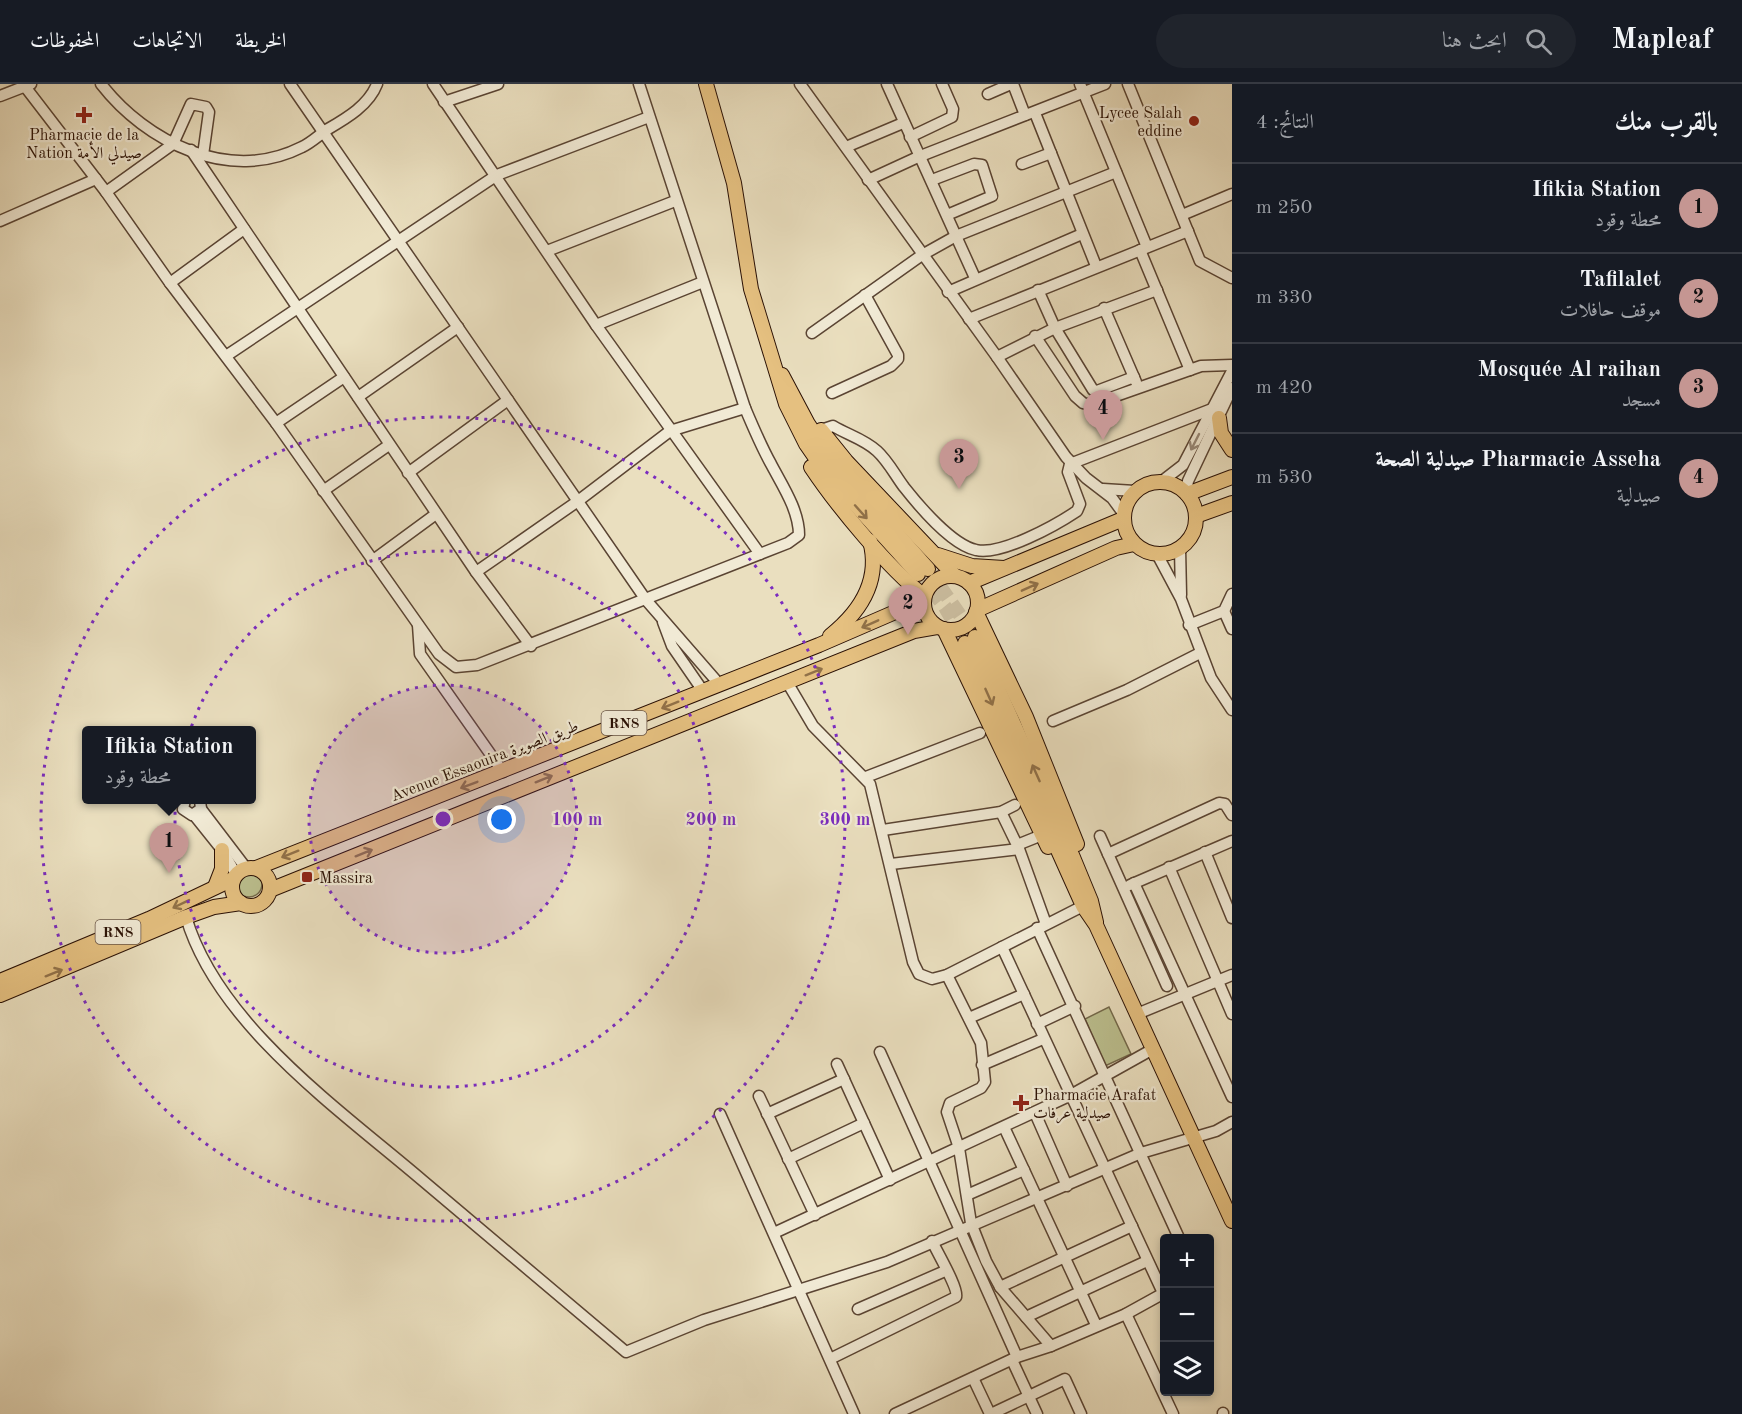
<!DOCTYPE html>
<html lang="ar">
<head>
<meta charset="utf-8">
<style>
  body { margin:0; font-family:"Old Standard TT",Amiri,serif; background:#20242c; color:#f1f3f6; direction:rtl }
  .controls { position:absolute; right:18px; bottom:18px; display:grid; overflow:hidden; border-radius:6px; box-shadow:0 3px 9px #0003 }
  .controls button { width:54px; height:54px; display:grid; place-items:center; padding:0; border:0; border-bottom:2px solid #363941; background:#171b24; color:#f1f3f6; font:30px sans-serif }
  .you { position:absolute; left:502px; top:736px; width:21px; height:21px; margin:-15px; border:4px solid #fff; border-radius:50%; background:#1a73e8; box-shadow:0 0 0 9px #1a73e833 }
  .badge { display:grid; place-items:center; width:39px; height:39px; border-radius:50%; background:#c59692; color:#111; font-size:20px; font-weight:700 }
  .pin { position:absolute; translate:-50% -50px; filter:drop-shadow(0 2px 3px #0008) }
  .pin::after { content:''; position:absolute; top:32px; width:21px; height:18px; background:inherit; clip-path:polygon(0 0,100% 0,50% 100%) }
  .popup { position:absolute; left:82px; top:642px; width:174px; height:78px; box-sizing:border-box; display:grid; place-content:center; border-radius:6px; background:#171b24; filter:drop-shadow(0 2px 4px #0005); font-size:20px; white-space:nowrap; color:#9ea1a6 }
  .popup b { font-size:22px; color:#f1f3f6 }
  .popup::after { content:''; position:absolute; left:50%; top:100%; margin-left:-12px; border:12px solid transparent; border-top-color:#171b24 }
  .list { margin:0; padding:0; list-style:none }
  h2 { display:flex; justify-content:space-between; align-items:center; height:78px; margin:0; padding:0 24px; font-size:26px }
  h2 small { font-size:20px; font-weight:400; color:#9ea1a6 }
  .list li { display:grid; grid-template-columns:39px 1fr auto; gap:18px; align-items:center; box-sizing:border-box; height:90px; padding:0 24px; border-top:2px solid #363941 }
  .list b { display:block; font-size:22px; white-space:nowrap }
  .list p { margin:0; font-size:20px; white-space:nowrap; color:#9ea1a6 }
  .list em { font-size:20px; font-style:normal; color:#9ea1a6 }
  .icon { flex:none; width:33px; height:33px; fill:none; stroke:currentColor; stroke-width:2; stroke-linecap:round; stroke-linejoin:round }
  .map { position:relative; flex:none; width:1232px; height:1330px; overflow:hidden; direction:ltr }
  header { display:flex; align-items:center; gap:36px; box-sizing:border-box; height:84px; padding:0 30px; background:#171b24; border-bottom:2px solid #363941 }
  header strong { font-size:28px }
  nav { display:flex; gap:33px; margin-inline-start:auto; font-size:21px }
  .search { width:420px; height:54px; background:#20242c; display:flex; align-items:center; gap:15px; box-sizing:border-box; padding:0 21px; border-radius:33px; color:#9ea1a6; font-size:22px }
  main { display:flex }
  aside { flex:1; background:#171b24 }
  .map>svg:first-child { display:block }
</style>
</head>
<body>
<header>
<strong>Mapleaf</strong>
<div class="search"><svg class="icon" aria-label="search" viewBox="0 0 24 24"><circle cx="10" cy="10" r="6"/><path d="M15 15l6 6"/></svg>ابحث هنا</div>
<nav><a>الخريطة</a><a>الاتجاهات</a><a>المحفوظات</a></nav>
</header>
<main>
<aside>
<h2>بالقرب منك<small>النتائج: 4</small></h2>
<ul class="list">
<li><span class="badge">1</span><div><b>Ifikia Station</b><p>محطة وقود</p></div><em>250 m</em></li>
<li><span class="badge">2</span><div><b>Tafilalet</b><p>موقف حافلات</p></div><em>330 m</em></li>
<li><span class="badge">3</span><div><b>Mosquée Al raihan</b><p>مسجد</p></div><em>420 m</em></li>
<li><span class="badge">4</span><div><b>Pharmacie Asseha صيدلية الصحة</b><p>صيدلية</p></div><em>530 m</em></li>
</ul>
</aside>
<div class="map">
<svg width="1232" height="1330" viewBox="0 0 1232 1330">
  <rect width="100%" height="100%" fill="#eadfbf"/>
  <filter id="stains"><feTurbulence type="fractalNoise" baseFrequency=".00333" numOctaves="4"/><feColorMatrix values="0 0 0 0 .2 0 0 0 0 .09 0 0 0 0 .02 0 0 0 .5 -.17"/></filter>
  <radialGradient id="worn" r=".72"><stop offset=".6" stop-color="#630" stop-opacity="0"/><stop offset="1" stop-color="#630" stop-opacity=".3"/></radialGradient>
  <g fill="#bcc08f" stroke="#73684a" stroke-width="1.5">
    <circle cx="249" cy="800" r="13"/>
    <polygon points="1109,923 1131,970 1105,982 1085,935"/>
  </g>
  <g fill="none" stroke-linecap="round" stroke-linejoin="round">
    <g stroke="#cdc0a3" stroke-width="14" stroke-dasharray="14 7" stroke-linecap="butt">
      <polyline points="928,485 975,553"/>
      <polyline points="918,490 945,523 965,559"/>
    </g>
    <defs>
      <g id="minor">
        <path d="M23 0 106 108 170 199 276 339 439 570 456 583 477 581 788 459 799 451C799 426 782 401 771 380 761 362 753 343 745 324L639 0"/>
        <path d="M101 0C146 58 229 100 302 63 311 59 319 51 328 45 347 34 369 21 377 0"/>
        <polyline points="290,0 646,516 720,601"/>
        <polyline points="433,0 596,241 760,470"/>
        <polyline points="800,0 997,273 1066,373 1086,394 1112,414 1123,429"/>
        <polyline points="887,0 975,194"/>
        <polyline points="1013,0 1025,31"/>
        <polyline points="1080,0 1147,163"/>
        <polyline points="1128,0 1200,177 1232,194"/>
        <polyline points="988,10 1011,0"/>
        <polyline points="0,12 31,0"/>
        <polyline points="444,18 498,0"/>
        <polyline points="1035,29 1096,182"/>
        <polyline points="910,53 952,33 953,25 942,0"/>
        <polyline points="846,63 903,39"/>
        <polyline points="191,66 476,488 531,562"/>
        <polyline points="1022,80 1051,69"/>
        <polyline points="868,96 918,73 1105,0"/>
        <polyline points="932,96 974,80 982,81 992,112 947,131"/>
        <polyline points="106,108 173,60 191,20 206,23 209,28 203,71"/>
        <polyline points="1182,131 1232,110"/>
        <polyline points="0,137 96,95"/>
        <polyline points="1140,166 1190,286"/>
        <polyline points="547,167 675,117"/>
        <polyline points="170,199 244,145"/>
        <polyline points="1038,206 1055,244 1093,306 1097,307 1134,293"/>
        <polyline points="948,208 1082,150"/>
        <polyline points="1104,224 1136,298"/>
        <polyline points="969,235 1188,147"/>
        <polyline points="596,241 703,198"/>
        <polyline points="812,249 922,171 956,152 1116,88"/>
        <polyline points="1035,252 1075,312 1083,319 1090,321 1201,282 1232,281"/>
        <polyline points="226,272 497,91 649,33"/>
        <polyline points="997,273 1055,244 1157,206"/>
        <polyline points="832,309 891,282 898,275 898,271 865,211"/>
        <polyline points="358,313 458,243"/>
        <polyline points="276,339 344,293"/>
        <path d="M821 346 833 342C848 351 864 355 877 367 888 377 895 391 904 403 919 422 952 461 976 466 1001 472 1056 441 1077 427L1080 420 1068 388 1070 380 1212 325"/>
        <polyline points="408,389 508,316"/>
        <polyline points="1161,398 1183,381 1232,287"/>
        <polyline points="1103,405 1135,407"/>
        <polyline points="323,407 389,361"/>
        <polyline points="1186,409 1188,397 1232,304"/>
        <polyline points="1180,464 1181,511"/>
        <polyline points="1157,470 1181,515 1211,594 1232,626"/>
        <polyline points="372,477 436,430"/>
        <polyline points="476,488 578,417 670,347 745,324"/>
        <polyline points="1224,527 1232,545"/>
        <polyline points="663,538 672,562 703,607"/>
        <polyline points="418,541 420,570 503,688"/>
        <polyline points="1189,541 1224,527 1232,510"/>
        <polyline points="787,598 813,642 870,700 913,878 919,890 932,895 947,891 1083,822"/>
        <polyline points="1053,637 1127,606 1200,569"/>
        <polyline points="866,693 980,649"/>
        <polyline points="185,716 183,725 192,731 201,725 200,716"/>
        <polyline points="201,725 246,784"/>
        <polyline points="1001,728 1019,765 1046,840"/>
        <polyline points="194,731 222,766 236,790"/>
        <polyline points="883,746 1001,728 1015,721"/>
        <polyline points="1100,752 1167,902"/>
        <polyline points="1017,761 1037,753"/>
        <polyline points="1205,768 1232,834"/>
        <polyline points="1108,770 1219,719 1225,720 1232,731"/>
        <polyline points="891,780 1019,765"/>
        <polyline points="1169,783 1232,930"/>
        <polyline points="1134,799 1232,1013"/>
        <polyline points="1130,801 1232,757"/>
        <path d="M186 833C217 940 340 1026 422 1096 490 1153 558 1211 626 1268L704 1236 887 1178 1141 1069 1216 1047 1232 1038"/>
        <polyline points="1037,844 1179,1154"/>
        <polyline points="1002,863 1163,1209"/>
        <polyline points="947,891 981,959 985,998 981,1004 950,1019 947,1028 959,1064 971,1139 986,1177 1000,1203 1051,1262 1126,1230 1164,1209"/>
        <polyline points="1137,930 1232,891"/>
        <polyline points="969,934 1024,910"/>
        <polyline points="1037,940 1075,922"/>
        <polyline points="880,968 1017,1273"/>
        <polyline points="837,980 890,1096"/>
        <polyline points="982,981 1043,955"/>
        <polyline points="759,1012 815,1131"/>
        <polyline points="1035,1029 1067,1102"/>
        <polyline points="720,1030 854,1330"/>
        <polyline points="767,1030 844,995"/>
        <polyline points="1004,1043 1096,1241"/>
        <polyline points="788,1075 864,1039"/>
        <polyline points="967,1111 1024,1086"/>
        <polyline points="774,1149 1069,1012 1153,965"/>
        <polyline points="1000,1203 1132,1142"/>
        <polyline points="858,1225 945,1187"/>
        <polyline points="1126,1230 1173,1330"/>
        <polyline points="1026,1233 1147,1177"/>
        <path d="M832 1274 956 1213C959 1205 937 1168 932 1157"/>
        <polyline points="1012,1276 1037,1330"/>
        <polyline points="973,1294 990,1330"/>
        <polyline points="1223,1329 1223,1330"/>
        <polyline points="895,1330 1017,1273 1051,1262"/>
        <polyline points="991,1330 1065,1295 1081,1330"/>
      </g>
      <g id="major">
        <polyline points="706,0 734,99 751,205 786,320 806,360 824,386 918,490"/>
        <polyline points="782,291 808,340 832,376 928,485"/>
        <polyline points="1219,334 1221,349 1232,366"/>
        <polyline points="821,346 846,377 955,492"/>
        <path d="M811 383C837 422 888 484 924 512"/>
        <circle cx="1160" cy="434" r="36"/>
        <polyline points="1187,410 1232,393"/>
        <polyline points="1196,432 1232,419"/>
        <polyline points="938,471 972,482 1004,484"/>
        <circle cx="951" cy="519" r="27"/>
        <polyline points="969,499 1123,435"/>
        <polyline points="977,526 1116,464 1134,460"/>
        <polyline points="976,528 1026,633 1077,760"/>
        <polyline points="944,545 1048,763"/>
        <path d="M830 552C860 528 881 497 870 457"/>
        <polyline points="975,553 1072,771 1091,817 1096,838"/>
        <polyline points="965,559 1083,822 1096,841 1232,1137"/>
        <circle cx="251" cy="803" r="19"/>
        <polyline points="256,784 819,561 923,516"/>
        <polyline points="215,803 222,785 222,766"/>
        <polyline points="270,806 914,547 937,543"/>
        <polyline points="0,897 149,835 233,795"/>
        <polyline points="0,911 186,833 214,823 241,819"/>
      </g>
    </defs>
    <use href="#minor" stroke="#5a4433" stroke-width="13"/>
    <use href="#major" stroke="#2a1004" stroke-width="16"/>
    <use href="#minor" stroke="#f1ead5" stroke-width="10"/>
    <use href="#major" stroke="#e5c080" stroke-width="14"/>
  </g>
  <defs><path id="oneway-shaft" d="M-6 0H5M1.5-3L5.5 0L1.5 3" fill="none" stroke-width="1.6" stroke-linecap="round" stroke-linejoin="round" transform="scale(1.5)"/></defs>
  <use stroke="#978877" href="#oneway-shaft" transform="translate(1195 358) rotate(117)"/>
  <g stroke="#917148">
    <use href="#oneway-shaft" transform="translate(861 428) rotate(48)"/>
    <use href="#oneway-shaft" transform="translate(1030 503) rotate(-24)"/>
    <use href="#oneway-shaft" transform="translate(870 540) rotate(156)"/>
    <use href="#oneway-shaft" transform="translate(814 588) rotate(-22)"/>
    <use href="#oneway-shaft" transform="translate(989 613) rotate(66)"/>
    <use href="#oneway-shaft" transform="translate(670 621) rotate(158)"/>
    <use href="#oneway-shaft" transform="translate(1036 689) rotate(-114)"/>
    <use href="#oneway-shaft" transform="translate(544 695) rotate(-22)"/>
    <use href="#oneway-shaft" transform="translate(469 701) rotate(159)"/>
    <use href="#oneway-shaft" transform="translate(364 769) rotate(-22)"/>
    <use href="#oneway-shaft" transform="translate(290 770) rotate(158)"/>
    <use href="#oneway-shaft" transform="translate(181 820) rotate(154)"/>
    <use href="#oneway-shaft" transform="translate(54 889) rotate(-22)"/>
  </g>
  <circle cx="443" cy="735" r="134" fill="#7b2cbf" fill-opacity=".12"/>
  <g fill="none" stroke="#7b2cbf" stroke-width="3" stroke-dasharray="3 6">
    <circle cx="443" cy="735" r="134"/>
    <circle cx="443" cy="735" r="268"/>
    <circle cx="443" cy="735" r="402"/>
  </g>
  <g fill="#8f2418" stroke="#f1ead5" stroke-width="2">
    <path d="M81 22h6v6h6v6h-6v6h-6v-6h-6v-6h6z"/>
    <circle cx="1194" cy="37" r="6"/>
    <rect x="301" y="787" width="12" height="12" rx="3"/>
    <path d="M1018 1010h6v6h6v6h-6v6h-6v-6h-6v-6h6z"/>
  </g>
  <g text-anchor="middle" stroke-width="4.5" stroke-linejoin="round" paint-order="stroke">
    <g fill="#f1ead5" stroke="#665143" stroke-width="1.5">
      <rect x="601.5" y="627" width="45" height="24" rx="4.5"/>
      <rect x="95.5" y="836" width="45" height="24" rx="4.5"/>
    </g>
    <g font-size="15" font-weight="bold" fill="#2a1004">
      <text x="624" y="644">RN8</text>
      <text x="118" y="853">RN8</text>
    </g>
    <g font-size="16" fill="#2a1004" stroke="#f1ead5" text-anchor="start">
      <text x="1182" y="34" text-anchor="end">Lycee Salah<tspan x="1182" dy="18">eddine</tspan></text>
      <text x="84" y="56" text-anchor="middle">Pharmacie de la<tspan x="84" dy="18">Nation صيدلي الأمة</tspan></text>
      <text x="319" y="799">Massira</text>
      <text x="1033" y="1016">Pharmacie Arafat<tspan x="1033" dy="18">صيدلية عرفات</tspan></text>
    </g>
    <g font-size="16" fill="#2a1004" stroke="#f1ead5">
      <text transform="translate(484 676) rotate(-21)" y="6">Avenue Essaouira طريق الصويرة</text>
    </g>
  </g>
  <circle cx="443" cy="735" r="9" fill="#7b2cbf" stroke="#f1ead5" stroke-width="3"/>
  <g font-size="18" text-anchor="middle" font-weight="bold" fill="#7b2cbf" stroke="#f1ead5" stroke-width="4.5" stroke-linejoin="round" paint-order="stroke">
    <text x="577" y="741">100 m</text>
    <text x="711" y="741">200 m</text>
    <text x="845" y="741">300 m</text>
  </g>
  <rect width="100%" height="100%" filter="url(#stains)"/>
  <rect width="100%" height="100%" fill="url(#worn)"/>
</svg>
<div class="controls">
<button>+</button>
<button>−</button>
<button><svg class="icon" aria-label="layers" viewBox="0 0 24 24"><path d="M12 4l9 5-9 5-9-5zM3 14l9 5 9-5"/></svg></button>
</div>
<div class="you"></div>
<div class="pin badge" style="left:169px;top:789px">1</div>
<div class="popup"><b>Ifikia Station</b>محطة وقود</div>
<div class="pin badge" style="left:908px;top:551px">2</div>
<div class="pin badge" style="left:959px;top:405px">3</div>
<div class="pin badge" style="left:1103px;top:356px">4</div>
</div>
</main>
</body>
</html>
